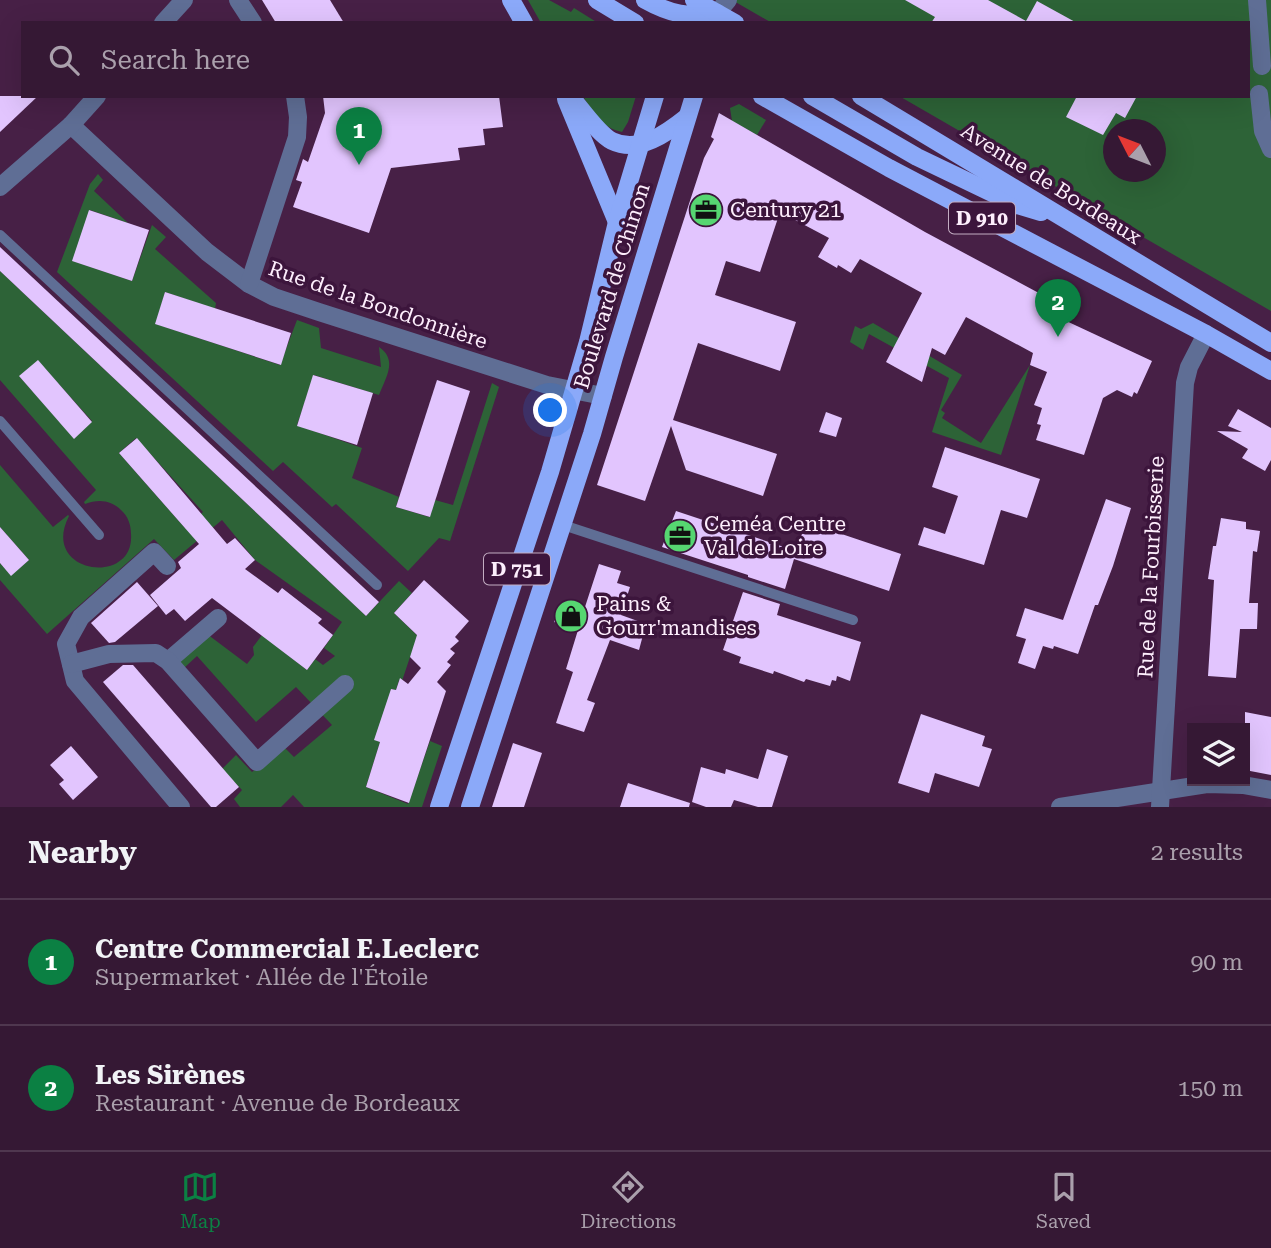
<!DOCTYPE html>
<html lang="en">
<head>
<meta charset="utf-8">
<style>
  body { margin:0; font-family:"Roboto Serif",serif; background:#402540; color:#f1f3f6 }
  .controls { position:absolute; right:21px; bottom:21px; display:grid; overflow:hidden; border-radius:0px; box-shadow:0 7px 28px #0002 }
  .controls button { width:63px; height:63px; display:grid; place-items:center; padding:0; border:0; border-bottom:2px solid #4f374f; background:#351834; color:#f1f3f6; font:35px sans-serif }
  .compass { position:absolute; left:1103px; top:119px; width:63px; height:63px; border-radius:50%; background:#351834; box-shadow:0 7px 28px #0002; rotate:312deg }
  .you { position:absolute; left:551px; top:411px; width:24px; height:24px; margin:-18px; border:5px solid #fff; border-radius:50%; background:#1a73e8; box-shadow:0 0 0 10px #1a73e833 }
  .badge { display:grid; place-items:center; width:46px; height:46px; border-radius:50%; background:#0b8043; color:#fff; font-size:23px; font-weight:700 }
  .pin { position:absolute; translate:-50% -58px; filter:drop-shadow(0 2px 4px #0008) }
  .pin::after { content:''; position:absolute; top:37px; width:24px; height:21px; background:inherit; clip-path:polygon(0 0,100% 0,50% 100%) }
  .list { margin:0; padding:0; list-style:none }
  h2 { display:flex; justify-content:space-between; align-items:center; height:91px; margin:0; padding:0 28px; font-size:30px }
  h2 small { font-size:23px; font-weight:400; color:#aaa0ac }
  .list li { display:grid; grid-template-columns:46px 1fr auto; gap:21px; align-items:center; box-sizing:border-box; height:126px; padding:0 28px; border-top:2px solid #4f374f }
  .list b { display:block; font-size:26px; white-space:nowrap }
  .list p { margin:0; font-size:23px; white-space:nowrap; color:#aaa0ac }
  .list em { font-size:23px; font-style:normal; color:#aaa0ac }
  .icon { flex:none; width:38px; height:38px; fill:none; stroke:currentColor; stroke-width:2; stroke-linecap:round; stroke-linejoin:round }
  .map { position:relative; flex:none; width:1271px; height:807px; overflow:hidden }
  .search { position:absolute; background:#351834; box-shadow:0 7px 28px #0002; left:21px; right:21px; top:21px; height:77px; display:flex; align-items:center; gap:18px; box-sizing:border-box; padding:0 24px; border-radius:0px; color:#aaa0ac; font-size:26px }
  .sheet { height:343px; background:#351834 }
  nav { display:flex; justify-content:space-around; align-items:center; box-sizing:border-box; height:98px; border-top:2px solid #4f374f; background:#351834; font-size:19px; color:#aaa0ac }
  nav a { display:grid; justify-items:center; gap:4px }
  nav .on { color:#0b8043 }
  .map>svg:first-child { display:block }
</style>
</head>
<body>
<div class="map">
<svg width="1271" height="807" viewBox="0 0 1271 807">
  <rect width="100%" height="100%" fill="#472046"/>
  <g fill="#2d6337" fill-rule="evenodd">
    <polygon points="528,0 549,0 571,12 574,8 598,23 541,23"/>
    <path d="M732 0H1271V311L899 96H1248V23H772ZM1114 130H1156V172H1114Z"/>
    <path d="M583 96H636L628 122 622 132C602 128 593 113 583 96Z"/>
    <polygon points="739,104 766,120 757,135 732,121 730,108"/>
    <path d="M98 174 103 180 94 191 128 223 90 210 73 261 132 281 152 225 166 237 155 249 216 303 215 309 165 292 156 324 280 365 297 320 319 328 321 348 381 367 379 347C398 360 386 377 379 395L314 375 297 425 362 448 352 478 399 497 396 507 429 517 435 500 453 505 492 383 499 387 450 541 439 538 408 571 336 504 332 507 283 462 273 471 57 272 90 184Z"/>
    <path d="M0 271 366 616 399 581 412 593 394 613 426 644 410 657 402 681 399 680 396 690 391 689 380 742 366 787 408 804 430 741 442 746 422 807H304L293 795 281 807H240L234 799 242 790 222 769 236 755 252 772 283 746 294 757 332 725 296 687 256 722 197 656 184 668 179 662 207 634 247 664 254 655 253 647 262 635 307 670 315 659 323 665 335 656 324 648 342 622 255 560 222 520 174 560 154 539 47 634 0 580V563L11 575 29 560 0 527V465L53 527 68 515 69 516C39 574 135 587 131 534 131 525 128 516 121 510 111 500 98 499 85 504L84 502 96 490 0 380ZM38 361 92 421 74 438 20 377ZM136 438 203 512 185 528 119 453Z"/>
    <polygon points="873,323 962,375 941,410 945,413 942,418 981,443 1030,365 1001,455 932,432 949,378 869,334 863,350 850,342 855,326 861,329"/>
  </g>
  <g fill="#e2c5fe">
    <polygon points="262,0 330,0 344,23 276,23"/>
    <polygon points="905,0 988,0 1026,21 1037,1 1077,23 931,23 935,17"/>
    <polygon points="0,96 38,96 0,132"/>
    <polygon points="323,96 499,96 503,127 483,129 485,145 458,148 460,160 391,168 369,233 293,207 302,182 296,180 303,159 308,162 325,113"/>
    <polygon points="1077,96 1137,96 1125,118 1116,113 1103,135 1066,117"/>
    <polygon points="719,113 925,232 1050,299 1047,312 1152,361 1137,394 1134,392 1132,397 1117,390 1103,398 1084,455 1036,440 1041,425 1037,424 1042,408 1034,405 1047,372 1030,365 1033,353 966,317 945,355 932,348 922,382 886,362 922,293 860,259 851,273 838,265 837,268 818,257 829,238 780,212 760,272 726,261 715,295 796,322 780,371 698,343 673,420 777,454 763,496 686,470 671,426 645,501 597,485 704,158 714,139 711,137"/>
    <polygon points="89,210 149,230 132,281 72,261"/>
    <polygon points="0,247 379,602 366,616 0,271"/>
    <polygon points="165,292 291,333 281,365 155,324"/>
    <polygon points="38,360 92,422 74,439 19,376"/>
    <polygon points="313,375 373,393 357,445 297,426"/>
    <polygon points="437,380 470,391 430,517 396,507"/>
    <polygon points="1238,409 1271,428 1271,460 1265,471 1242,458 1248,449 1217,431 1242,432 1228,426"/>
    <polygon points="826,412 842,418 836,437 819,432"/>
    <polygon points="137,438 227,544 235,538 255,560 245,569 278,593 282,588 322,619 318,623 333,635 307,670 212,598 185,621 174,609 166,615 150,595 181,568 178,562 199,544 119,453"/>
    <polygon points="945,447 1040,479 1027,518 1001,510 984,565 918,545 924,527 945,534 958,496 932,487"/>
    <polygon points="1106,499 1131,508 1113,566 1098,605 1095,605 1078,654 1054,646 1053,649 1043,646 1035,669 1018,663 1026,639 1016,636 1025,608 1063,620"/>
    <polygon points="676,511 796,551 806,522 901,554 889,591 794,559 785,589 748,577 748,575 662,547"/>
    <polygon points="1221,518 1246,522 1246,529 1260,531 1257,552 1253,551 1249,603 1258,603 1257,629 1240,629 1236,678 1208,676 1214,580 1208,579 1213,546 1216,546"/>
    <polygon points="0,527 29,560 11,576 0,563"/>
    <polygon points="599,564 621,571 617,583 630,587 621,615 646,624 639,650 610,640 587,700 595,703 584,732 556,723 573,672 566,669 578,630 554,622 561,603 584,610"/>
    <polygon points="424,580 469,621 455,637 459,641 450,649 455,653 447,662 451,665 437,682 446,691 409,803 366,787 380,742 374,740 391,689 396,690 400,678 408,684 421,668 410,657 417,635 394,613"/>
    <polygon points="137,582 158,606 115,642 109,643 91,623"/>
    <polygon points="743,592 780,604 777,615 861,642 850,681 837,676 836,681 832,680 830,686 806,679 804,682 774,671 773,674 739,663 741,657 723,650"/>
    <polygon points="123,665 133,665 239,787 216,807 211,807 103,682"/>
    <polygon points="1245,712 1271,717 1271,775 1245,770"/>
    <polygon points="921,714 985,736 982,746 992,749 979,787 935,773 929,793 898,783"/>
    <polygon points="513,743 542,753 524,807 492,807"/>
    <polygon points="71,746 98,777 73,800 59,784 64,780 50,765"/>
    <polygon points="767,749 788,756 772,807 758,807 734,800 731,807 706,807 692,802 701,767 725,774 726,769 758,779"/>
    <polygon points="628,783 690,803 689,807 620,807"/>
  </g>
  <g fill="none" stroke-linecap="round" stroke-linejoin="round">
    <g stroke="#5f6e95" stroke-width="10">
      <polyline points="0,235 377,585"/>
      <polyline points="0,421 99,535"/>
      <polyline points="563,525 853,620"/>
    </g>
    <g stroke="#5f6e95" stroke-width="18">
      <polyline points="238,0 253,23"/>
      <polyline points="1257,0 1262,66"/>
      <polyline points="717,13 728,0"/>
      <polyline points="163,23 184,0"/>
      <polyline points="1259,94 1263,131 1271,149"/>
      <polyline points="71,125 207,252 249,284 274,297 319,312 547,385 603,396"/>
      <polyline points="0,187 71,125 97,96"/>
      <polyline points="249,284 297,137 298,117 295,96"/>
      <polyline points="167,566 154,552 81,617 66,644 75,681 181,807"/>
      <polyline points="168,661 218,618"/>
      <polyline points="71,664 109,654 156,653 168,661 257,762 345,684"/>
      <polyline points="1060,807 1207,784 1243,785 1271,790"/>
      <polyline points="1160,807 1185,383 1189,367 1206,334"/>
    </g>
    <g stroke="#8ba9f9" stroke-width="18">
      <polyline points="511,0 524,23"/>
      <polyline points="597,0 635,23"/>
      <path d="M645 0C672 15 687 17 717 13"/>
      <polyline points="694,0 735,23"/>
      <path d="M570 96C581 108 598 134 612 141 639 154 667 133 687 117"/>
      <polyline points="762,96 889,168 1206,334 1271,371"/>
      <polyline points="812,96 917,157 1017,205 1041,212"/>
      <polyline points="861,96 1271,343"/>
      <polyline points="566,99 617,222"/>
      <polyline points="439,807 550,472 588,342 617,222 655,96"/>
      <polyline points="470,807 592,434 614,357 694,96"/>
    </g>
  </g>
  <defs>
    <symbol id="office-disc" viewBox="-11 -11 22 22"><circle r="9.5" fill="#56d671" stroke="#3c153c"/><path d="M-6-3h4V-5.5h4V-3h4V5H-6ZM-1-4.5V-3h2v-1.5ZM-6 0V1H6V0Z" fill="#111"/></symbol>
    <symbol id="shop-disc" viewBox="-11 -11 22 22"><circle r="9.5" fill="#56d671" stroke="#3c153c"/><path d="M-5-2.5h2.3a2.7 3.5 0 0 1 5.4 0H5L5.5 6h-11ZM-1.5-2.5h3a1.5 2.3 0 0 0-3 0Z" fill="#111"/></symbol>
  </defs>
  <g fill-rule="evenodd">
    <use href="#office-disc" x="687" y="191" width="38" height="38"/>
    <use href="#office-disc" x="661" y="517" width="38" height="38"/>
    <use href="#shop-disc" x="552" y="597" width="38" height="38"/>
  </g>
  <g text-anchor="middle" stroke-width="7" stroke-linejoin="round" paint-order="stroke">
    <g fill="#3c153c" stroke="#c3adc2" stroke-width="2">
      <rect x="949" y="202.5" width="66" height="31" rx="5"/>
      <rect x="484" y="553.5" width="66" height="31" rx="5"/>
    </g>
    <g font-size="19" font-weight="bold" fill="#fdeefc">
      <text x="982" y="225">D 910</text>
      <text x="517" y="576">D 751</text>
    </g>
    <g font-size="21" fill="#fdeefc" stroke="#3c153c">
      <text transform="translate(1051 184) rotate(32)" y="7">Avenue de Bordeaux</text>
      <text transform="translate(612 286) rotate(-73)" y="7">Boulevard de Chinon</text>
      <text transform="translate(378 305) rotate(19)" y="7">Rue de la Bondonnière</text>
      <text transform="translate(1151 567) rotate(-87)" y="7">Rue de la Fourbisserie</text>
    </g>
    <g font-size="21" fill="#fdeefc" stroke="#3c153c" text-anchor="start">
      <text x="730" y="217">Century 21</text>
      <text x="704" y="531">Ceméa Centre<tspan x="704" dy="24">Val de Loire</tspan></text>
      <text x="596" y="611">Pains &amp;<tspan x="596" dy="24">Gourr'mandises</tspan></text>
    </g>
  </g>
</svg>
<div class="controls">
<button><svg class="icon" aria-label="layers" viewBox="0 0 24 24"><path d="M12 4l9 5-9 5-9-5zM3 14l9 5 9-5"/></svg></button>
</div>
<svg class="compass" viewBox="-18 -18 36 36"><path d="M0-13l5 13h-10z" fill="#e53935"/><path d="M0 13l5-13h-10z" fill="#aaa0ac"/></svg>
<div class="you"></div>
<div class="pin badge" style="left:359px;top:165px">1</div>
<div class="pin badge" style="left:1058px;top:337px">2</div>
<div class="search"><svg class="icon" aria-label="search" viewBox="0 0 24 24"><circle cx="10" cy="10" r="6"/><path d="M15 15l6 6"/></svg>Search here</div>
</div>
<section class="sheet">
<h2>Nearby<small>2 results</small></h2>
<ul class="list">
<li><span class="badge">1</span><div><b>Centre Commercial E.Leclerc</b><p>Supermarket · Allée de l'Étoile</p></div><em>90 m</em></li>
<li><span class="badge">2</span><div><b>Les Sirènes</b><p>Restaurant · Avenue de Bordeaux</p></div><em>150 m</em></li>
</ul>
</section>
<nav>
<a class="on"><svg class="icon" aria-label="map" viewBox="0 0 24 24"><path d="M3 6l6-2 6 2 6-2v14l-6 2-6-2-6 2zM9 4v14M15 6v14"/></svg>Map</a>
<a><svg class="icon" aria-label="directions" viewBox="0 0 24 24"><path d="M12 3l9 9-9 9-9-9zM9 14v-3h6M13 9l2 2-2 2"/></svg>Directions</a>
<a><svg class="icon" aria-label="saved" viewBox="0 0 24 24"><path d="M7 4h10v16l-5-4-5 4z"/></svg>Saved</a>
</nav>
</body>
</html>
